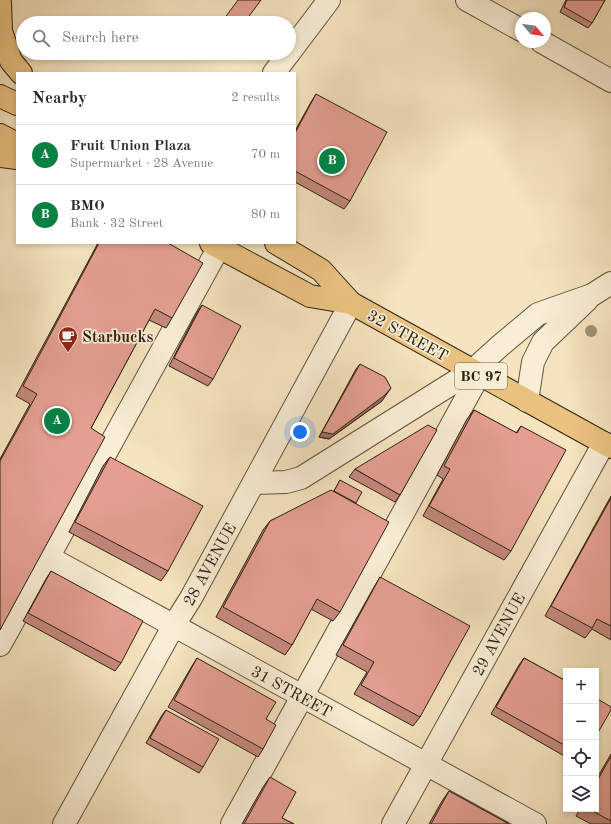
<!DOCTYPE html>
<html lang="en">
<head>
<meta charset="utf-8">
<style>
  body { margin:0; font-family:"Old Standard TT",serif; background:#f7f7f7; color:#2b2b33 }
  .controls { position:absolute; right:12px; bottom:12px; display:grid; overflow:hidden; border-radius:0px; box-shadow:0 2px 6px #0003 }
  .controls button { width:36px; height:36px; display:grid; place-items:center; padding:0; border:0; border-bottom:1px solid #e1e1e2; background:#fff; color:#2b2b33; font:20px sans-serif }
  .compass { position:absolute; left:515px; top:12px; width:36px; height:36px; border-radius:50%; background:#fff; box-shadow:0 2px 6px #0003; rotate:119deg }
  .you { position:absolute; left:300px; top:432px; width:14px; height:14px; margin:-10px; border:3px solid #fff; border-radius:50%; background:#1a73e8; box-shadow:0 0 0 6px #1a73e833 }
  .badge { display:grid; place-items:center; width:26px; height:26px; border-radius:50%; background:#0b8043; color:#fff; font-size:13px; font-weight:700 }
  .pin { position:absolute; translate:-50% -50%; border:2px solid #fff; box-shadow:0 1px 4px #0006 }
  .list { margin:0; padding:0; list-style:none }
  h2 { display:flex; justify-content:space-between; align-items:center; height:52px; margin:0; padding:0 16px; font-size:17px }
  h2 small { font-size:13px; font-weight:400; color:#7c7c81 }
  .list li { display:grid; grid-template-columns:26px 1fr auto; gap:12px; align-items:center; box-sizing:border-box; height:60px; padding:0 16px; border-top:1px solid #e1e1e2 }
  .list b { display:block; font-size:15px; white-space:nowrap }
  .list p { margin:0; font-size:13px; white-space:nowrap; color:#7c7c81 }
  .list em { font-size:13px; font-style:normal; color:#7c7c81 }
  .icon { flex:none; width:22px; height:22px; fill:none; stroke:currentColor; stroke-width:2; stroke-linecap:round; stroke-linejoin:round }
  .map { position:relative; flex:none; width:611px; height:824px; overflow:hidden }
  .search { position:absolute; background:#fff; box-shadow:0 2px 6px #0003; left:16px; top:16px; width:280px; height:44px; display:flex; align-items:center; gap:10px; box-sizing:border-box; padding:0 14px; border-radius:22px; color:#7c7c81; font-size:15px }
  .panel { position:absolute; background:#fff; box-shadow:0 2px 6px #0003; left:16px; top:72px; width:280px; height:172px; border-radius:0px }
  .map>svg:first-child { display:block }
</style>
</head>
<body>
<div class="map">
<svg width="611" height="824" viewBox="0 0 611 824">
  <rect width="100%" height="100%" fill="#f5e4bf"/>
  <filter id="stains"><feTurbulence type="fractalNoise" baseFrequency=".005" numOctaves="4"/><feColorMatrix values="0 0 0 0 .2 0 0 0 0 .09 0 0 0 0 .02 0 0 0 .5 -.17"/></filter>
  <radialGradient id="worn" r=".72"><stop offset=".6" stop-color="#630" stop-opacity="0"/><stop offset="1" stop-color="#630" stop-opacity=".3"/></radialGradient>
  <g fill="none" stroke-linecap="round" stroke-linejoin="round">
    <defs>
      <g id="minor">
        <polyline points="467,0 521,30"/>
        <polyline points="542,42 611,81"/>
        <polyline points="289,53 329,0"/>
        <polyline points="274,73 289,53"/>
        <polyline points="527,401 533,362 543,342 587,300"/>
        <polyline points="254,483 286,482 301,478 472,371 501,345 538,314 592,295 611,283"/>
        <path d="M48 557C211 645 373 736 535 824"/>
        <polyline points="0,645 219,247"/>
        <polyline points="64,824 174,625 191,598 351,303"/>
        <polyline points="232,824 479,375"/>
        <polyline points="393,824 604,443"/>
      </g>
      <g id="highway">
        <polyline points="0,3 1,31 11,61 21,73"/>
        <polyline points="0,96 17,104"/>
        <polyline points="0,135 17,144"/>
        <polyline points="0,156 17,158"/>
        <polyline points="211,243 310,296 351,303 611,447"/>
        <polyline points="276,243 321,270 351,303"/>
      </g>
    </defs>
    <use href="#minor" stroke="#5f513c" stroke-width="24"/>
    <use href="#highway" stroke="#2d2010" stroke-width="24"/>
    <use href="#minor" stroke="#f8edd5" stroke-width="22"/>
    <use href="#highway" stroke="#eac280" stroke-width="22"/>
  </g>
  <circle fill="#9e9475" cx="591" cy="331" r="6"/>
  <g fill="#c4897e" stroke="#2d2010">
    <polygon points="566,0 605,0 592,23 588,28 560,12"/>
    <polygon points="206,53 221,53 215,60"/>
    <polygon points="316,94 350,201 344,209 295,182 295,131 311,102"/>
    <polygon points="98,243 168,243 172,318 166,328 149,320 91,428 0,630 0,459 30,404 16,396"/>
    <polygon points="202,305 213,379 208,386 169,366 197,312"/>
    <polygon points="360,364 382,401 329,439 319,437 356,369"/>
    <polygon points="474,410 516,433 521,426 511,551 504,560 423,516 443,479 437,475 467,419"/>
    <polygon points="110,457 168,571 161,581 69,532 103,466"/>
    <polygon points="355,469 400,495 395,502 349,477"/>
    <polygon points="340,480 356,503 340,612 333,621 311,609 292,645 285,655 216,617 263,530 270,521 334,491"/>
    <polygon points="611,496 611,640 592,629 585,638 545,616"/>
    <polygon points="51,571 121,663 115,671 23,621 46,579"/>
    <polygon points="380,577 420,717 413,726 354,694 367,672 336,655 374,587"/>
    <polygon points="197,658 266,719 263,749 258,757 168,707 192,666"/>
    <polygon points="524,658 566,681 566,757 491,714 519,665"/>
    <polygon points="166,710 203,767 199,773 146,743 162,715"/>
    <polygon points="611,754 611,824 591,824 576,816 580,809 596,809 596,780"/>
    <polygon points="270,777 282,818 294,824 242,824 263,787"/>
    <polygon points="449,791 509,824 429,824 442,801"/>
  </g>
  <polygon fill="#a06f66" stroke="#2d2010" points="391,388 382,401 329,439 319,437 322,432"/>
  <g fill="#e49f92" stroke="#2d2010">
    <polygon points="238,0 261,0 244,23 221,23"/>
    <polygon points="567,0 605,0 592,23 564,7"/>
    <polygon points="211,53 221,53 217,58"/>
    <polygon points="316,94 387,132 350,201 295,171 295,133"/>
    <polygon points="99,243 168,243 203,263 172,318 155,309 91,428 105,437 0,630 0,461 37,394 23,386"/>
    <polygon points="202,305 241,326 213,379 174,358"/>
    <polygon points="360,364 385,377 391,388 385,395 333,434 322,432"/>
    <polygon points="474,410 517,433 521,426 566,450 511,551 429,506 450,469 444,466"/>
    <polygon points="428,425 437,430 400,495 355,469"/>
    <polygon points="110,457 203,506 168,571 75,522"/>
    <polygon points="340,480 362,492 356,503 334,491"/>
    <polygon points="331,490 389,522 340,612 317,599 292,645 223,607 270,521"/>
    <polygon points="611,498 611,626 597,619 592,628 551,606"/>
    <polygon points="51,571 143,621 121,663 28,613"/>
    <polygon points="380,577 470,626 420,717 361,685 374,662 343,645"/>
    <polygon points="197,658 276,702 266,719 276,725 263,749 174,700"/>
    <polygon points="524,658 566,681 566,746 496,707"/>
    <polygon points="596,698 611,707 611,710 596,736"/>
    <polygon points="166,710 219,739 203,767 150,738"/>
    <polygon points="611,756 611,821 589,809 596,809 596,783"/>
    <polygon points="270,777 296,792 282,818 294,824 244,824"/>
    <polygon points="449,791 509,824 431,824"/>
  </g>
  <defs>
    <symbol id="cafe-pin" viewBox="-11 -11 22 30"><path d="M0 17L-7.5 6A9.5 9.5 0 1 1 7.5 6Z" fill="#8f2418" stroke="#f8edd5"/><path d="M-5.5-4.5H6V0H3Q3 3.5 0 3.5H-2.5Q-5.5 3.5-5.5 0ZM3-3.2v2h1.7v-2ZM-6 4.5H4V6H-6Z" fill="#fff"/></symbol>
  </defs>
  <g fill-rule="evenodd">
    <use href="#cafe-pin" x="57" y="325" width="22" height="30"/>
  </g>
  <g text-anchor="middle" stroke-width="3.5" stroke-linejoin="round" paint-order="stroke">
    <rect fill="#f8edd5" stroke="#6a5e4b" stroke-width="1" x="455" y="363" width="52" height="26" rx="3"/>
    <g font-size="15" font-weight="bold" fill="#2d2010">
      <text x="481" y="381">BC 97</text>
    </g>
    <g font-size="16" fill="#2d2010" stroke="#f8edd5">
      <text transform="translate(408 335) rotate(29)" y="6">32 STREET</text>
      <text transform="translate(209 564) rotate(-61)" y="6">28 AVENUE</text>
      <text transform="translate(498 634) rotate(-61)" y="6">29 AVENUE</text>
      <text transform="translate(292 691) rotate(29)" y="6">31 STREET</text>
    </g>
    <g font-size="16" font-weight="bold" fill="#2d2010" stroke="#f8edd5" text-anchor="start">
      <text x="82" y="342">Starbucks</text>
    </g>
  </g>
  <rect width="100%" height="100%" filter="url(#stains)"/>
  <rect width="100%" height="100%" fill="url(#worn)"/>
</svg>
<div class="controls">
<button>+</button>
<button>−</button>
<button><svg class="icon" aria-label="locate" viewBox="0 0 24 24"><circle cx="12" cy="12" r="6"/><path d="M12 2v4M12 18v4M2 12h4M18 12h4"/></svg></button>
<button><svg class="icon" aria-label="layers" viewBox="0 0 24 24"><path d="M12 4l9 5-9 5-9-5zM3 14l9 5 9-5"/></svg></button>
</div>
<svg class="compass" viewBox="-18 -18 36 36"><path d="M0-13l5 13h-10z" fill="#e53935"/><path d="M0 13l5-13h-10z" fill="#7c7c81"/></svg>
<div class="you"></div>
<div class="pin badge" style="left:57px;top:421px">A</div>
<div class="pin badge" style="left:332px;top:161px">B</div>
<div class="search"><svg class="icon" aria-label="search" viewBox="0 0 24 24"><circle cx="10" cy="10" r="6"/><path d="M15 15l6 6"/></svg>Search here</div>
<section class="panel">
<h2>Nearby<small>2 results</small></h2>
<ul class="list">
<li><span class="badge">A</span><div><b>Fruit Union Plaza</b><p>Supermarket · 28 Avenue</p></div><em>70 m</em></li>
<li><span class="badge">B</span><div><b>BMO</b><p>Bank · 32 Street</p></div><em>80 m</em></li>
</ul>
</section>
</div>
</body>
</html>
